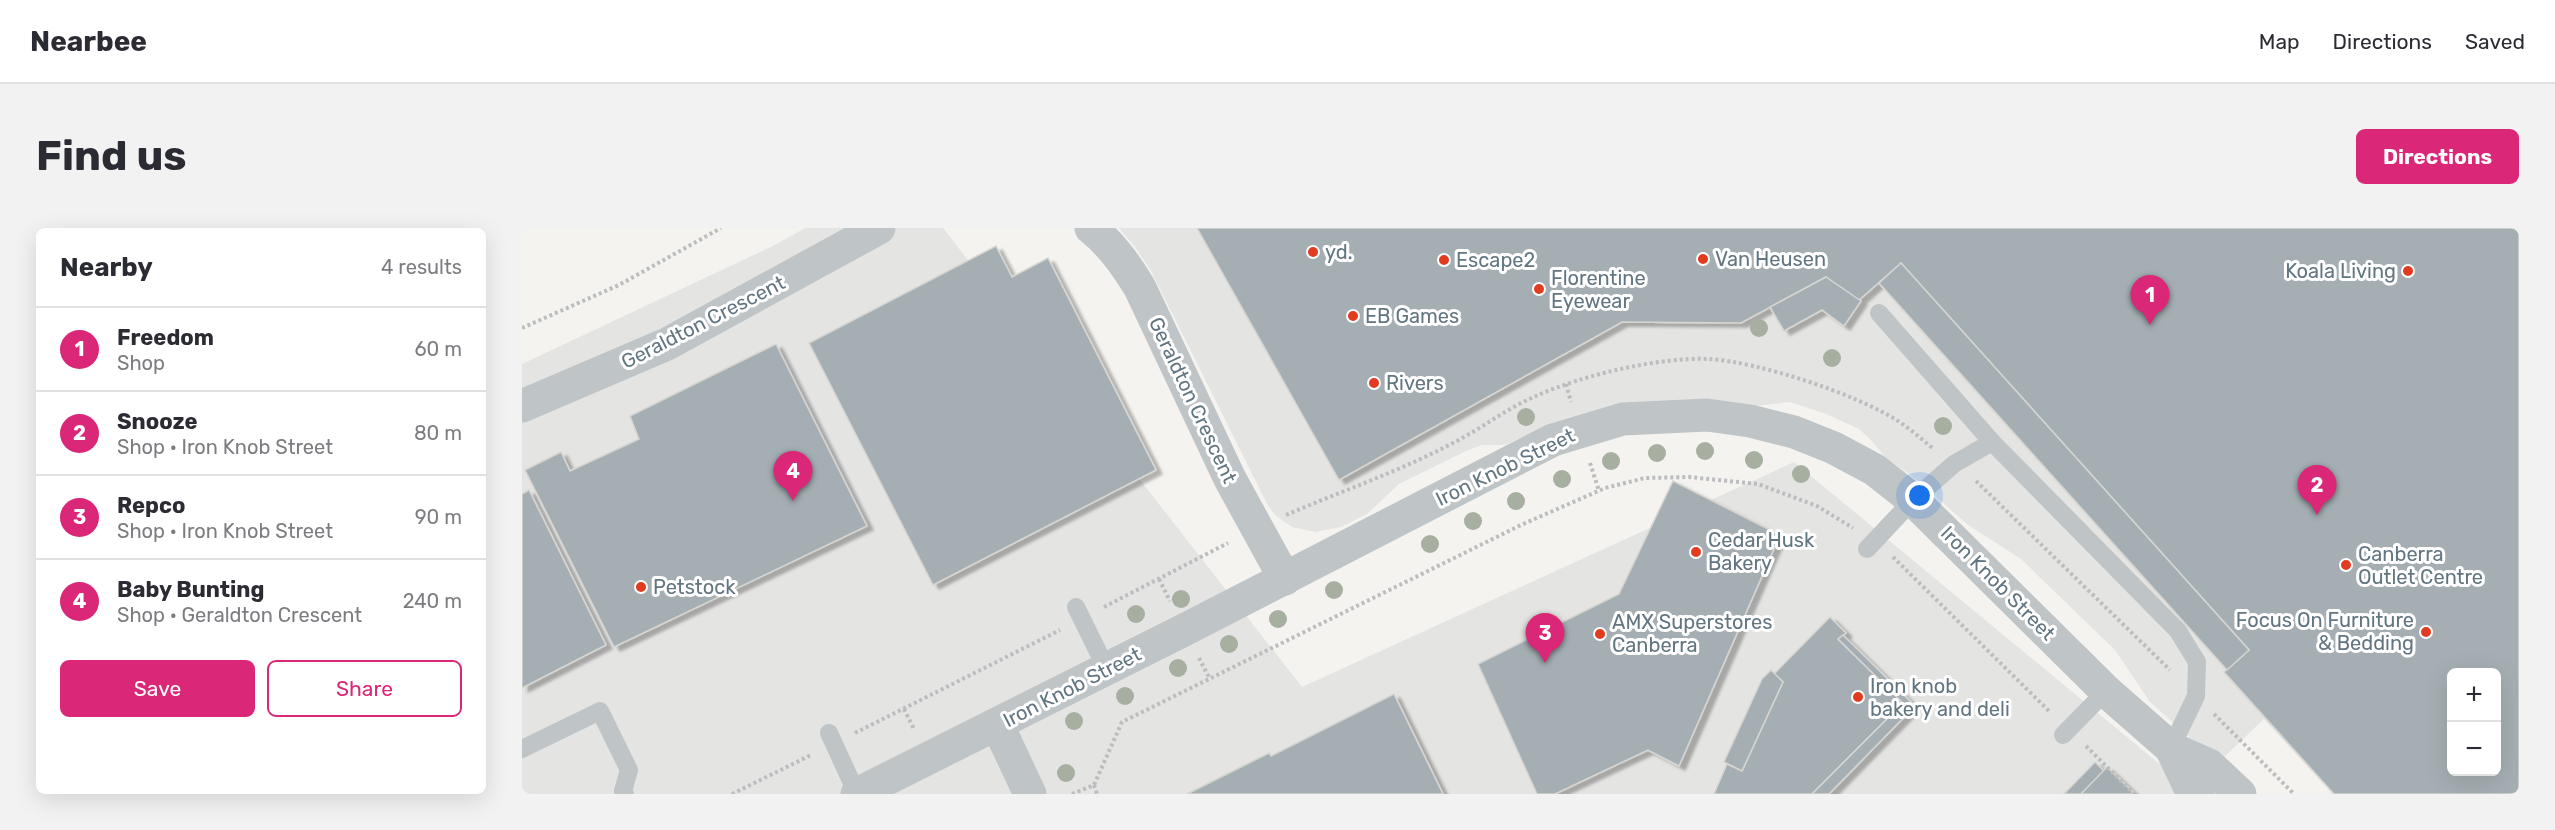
<!DOCTYPE html>
<html lang="en">
<head>
<meta charset="utf-8">
<style>
  body { margin:0; font-family:Rubik,sans-serif; background:#f2f2f3; color:#2b2b33 }
  .controls { position:absolute; right:18px; bottom:18px; display:grid; overflow:hidden; border-radius:9px; box-shadow:0 6px 24px #0002 }
  .controls button { width:54px; height:54px; display:grid; place-items:center; padding:0; border:0; border-bottom:2px solid #e1e1e2; background:#fff; color:#2b2b33; font:30px sans-serif }
  .you { position:absolute; left:1398px; top:268px; width:21px; height:21px; margin:-15px; border:4px solid #fff; border-radius:50%; background:#1a73e8; box-shadow:0 0 0 9px #1a73e833 }
  .badge { display:grid; place-items:center; width:39px; height:39px; border-radius:50%; background:#db2777; color:#fff; font-size:20px; font-weight:700 }
  .pin { position:absolute; translate:-50% -50px; filter:drop-shadow(0 2px 3px #0008) }
  .pin::after { content:''; position:absolute; top:32px; width:21px; height:18px; background:inherit; clip-path:polygon(0 0,100% 0,50% 100%) }
  .list { margin:0; padding:0; list-style:none }
  h2 { display:flex; justify-content:space-between; align-items:center; height:78px; margin:0; padding:0 24px; font-size:26px }
  h2 small { font-size:20px; font-weight:400; color:#7c7c81 }
  .list li { display:grid; grid-template-columns:39px 1fr auto; gap:18px; align-items:center; box-sizing:border-box; height:84px; padding:0 24px; border-top:2px solid #e1e1e2 }
  .list b { display:block; font-size:22px; white-space:nowrap }
  .list p { margin:0; font-size:20px; white-space:nowrap; color:#7c7c81 }
  .list em { font-size:20px; font-style:normal; color:#7c7c81 }
  .actions { display:flex; gap:12px; padding:18px 24px }
  .actions a { flex:1; padding:14px 0; border:2px solid #db2777; border-radius:9px; text-align:center; font-size:21px; color:#db2777 }
  .actions .main { background:#db2777; color:#fff }
  .map { position:relative; flex:none; width:1997px; height:566px; overflow:hidden; border-radius:9px }
  header { display:flex; align-items:center; gap:36px; box-sizing:border-box; height:84px; padding:0 30px; background:#fff; border-bottom:2px solid #e1e1e2 }
  header strong { font-size:28px }
  nav { display:flex; gap:33px; margin-inline-start:auto; font-size:21px }
  .intro { display:flex; align-items:center; justify-content:space-between; box-sizing:border-box; height:144px; padding:0 36px }
  h1 { margin:0; font-size:42px }
  .button { padding:15px 27px; border-radius:9px; background:#db2777; color:#fff; font-size:21px; font-weight:700 }
  main { display:flex; gap:36px; padding:0 36px }
  aside { flex:1; background:#fff; border-radius:9px; box-shadow:0 6px 24px #0002 }
  .map>svg:first-child { display:block }
</style>
</head>
<body>
<header>
<strong>Nearbee</strong>
<nav><a>Map</a><a>Directions</a><a>Saved</a></nav>
</header>
<div class="intro"><h1>Find us</h1><a class="button">Directions</a></div>
<main>
<aside>
<h2>Nearby<small>4 results</small></h2>
<ul class="list">
<li><span class="badge">1</span><div><b>Freedom</b><p>Shop</p></div><em>60 m</em></li>
<li><span class="badge">2</span><div><b>Snooze</b><p>Shop · Iron Knob Street</p></div><em>80 m</em></li>
<li><span class="badge">3</span><div><b>Repco</b><p>Shop · Iron Knob Street</p></div><em>90 m</em></li>
<li><span class="badge">4</span><div><b>Baby Bunting</b><p>Shop · Geraldton Crescent</p></div><em>240 m</em></li>
</ul>
<div class="actions"><a class="main">Save</a><a>Share</a></div>
</aside>
<div class="map">
<svg width="1997" height="566" viewBox="0 0 1997 566">
  <defs>
    <filter id="shadow"><feDropShadow dx="6" dy="4" stdDeviation="1.5" flood-color="#0004"/></filter>
  </defs>
  <rect width="100%" height="100%" fill="#f4f3ef"/>
  <g fill="#e4e5e3" fill-rule="evenodd">
    <polygon points="283,0 421,0 780,459 1272,234 1674,566 0,566 0,136 253,17"/>
    <path d="M597 0H1997V566H1811L1742 491 1696 535 1628 474 1593 422 1499 331 1446 297 1394 251 1363 229 1348 211 1337 201 1304 186 1268 174 1233 178 1075 182 1032 195 983 217H960L944 223 877 256 845 286 819 299 793 304 770 299 754 288 745 276 629 43 613 19ZM1930 445H1974V544H1930Z"/>
  </g>
  <g fill="#a5afb3" stroke="#d5d5d2" stroke-width="1.5" fill-rule="evenodd" filter="url(#shadow)">
    <path d="M675 0H1997V566H1812L1702 444 1727 422 1379 35 1336 73 1304 49 1219 95 1100 94 817 252ZM1930 445H1974V544H1930Z"/>
    <polygon points="474,18 490,49 526,30 634,242 411,357 287,115"/>
    <polygon points="1379,35 1727,422 1705,442 1357,55"/>
    <polygon points="1304,49 1339,73 1322,98 1300,82 1262,103 1248,79"/>
    <polygon points="254,116 345,298 92,419 3,242 39,224 48,243 117,211 108,188"/>
    <polygon points="1151,253 1258,307 1157,538 1126,522 1033,566 1015,566 956,436 1097,366"/>
    <polygon points="7,262 84,417 0,460 0,266"/>
    <polygon points="1308,389 1324,405 1316,411 1381,475 1290,566 1192,566 1205,536 1220,543 1261,454 1252,446"/>
    <polygon points="1321,407 1393,478 1307,566 1290,566 1381,475 1316,411"/>
    <polygon points="1249,442 1261,454 1220,543 1202,534 1240,451"/>
    <polygon points="872,466 921,566 665,566 747,525 749,528"/>
    <polygon points="1573,534 1582,543 1559,566 1542,566"/>
    <polygon points="1585,539 1611,564 1609,566 1559,566"/>
  </g>
  <g fill="none" stroke-linecap="round" stroke-linejoin="round">
    <g stroke="#bbbdbf" stroke-width="4" stroke-dasharray="3 3" stroke-linecap="butt">
      <polyline points="0,100 97,57 199,0"/>
      <polyline points="1044,156 1049,174"/>
      <polyline points="1068,235 1077,263"/>
      <polyline points="1454,253 1648,442"/>
      <path d="M764 287C820 263 878 243 931 215 959 201 985 180 1014 168 1061 147 1136 129 1187 131 1237 134 1334 166 1376 193 1389 201 1400 212 1412 221"/>
      <polyline points="1371,329 1528,484"/>
      <polyline points="637,351 648,373"/>
      <polyline points="582,379 706,315"/>
      <polyline points="677,430 688,451"/>
      <polyline points="382,481 392,501"/>
      <polyline points="1692,486 1772,566"/>
      <polyline points="333,505 538,402"/>
      <polyline points="1564,518 1612,566"/>
      <polyline points="572,557 575,566"/>
      <polyline points="210,566 289,527"/>
      <polyline points="550,566 572,557 600,494 999,297 1083,260 1123,250 1167,249 1236,256 1295,278 1331,300"/>
    </g>
    <g stroke="#bfc4c6" stroke-width="18">
      <polyline points="1357,85 1470,214 1656,403 1675,434 1674,468 1649,520"/>
      <polyline points="1345,321 1391,272 1432,236 1470,214"/>
      <polyline points="554,379 585,442"/>
      <polyline points="307,505 335,566"/>
      <polyline points="1541,507 1584,463"/>
      <polyline points="0,521 78,483 107,542 101,563 103,566"/>
    </g>
    <g stroke="#bfc4c6" stroke-width="33">
      <path d="M569 0C590 17 604 37 618 60L708 251 763 351"/>
      <polyline points="0,178 145,116 357,0"/>
      <polyline points="475,496 508,566"/>
      <polyline points="1649,520 1667,558 1676,566"/>
      <polyline points="335,566 662,402 1031,212 1101,191 1185,187 1228,193 1272,204 1312,220 1353,242 1391,272 1584,463 1649,520 1687,537 1718,566"/>
    </g>
  </g>
  <g fill="#a7afa1">
    <circle cx="1237" cy="100" r="9"/>
    <circle cx="1310" cy="130" r="9"/>
    <circle cx="1004" cy="189" r="9"/>
    <circle cx="1421" cy="198" r="9"/>
    <circle cx="1183" cy="223" r="9"/>
    <circle cx="1135" cy="225" r="9"/>
    <circle cx="1232" cy="232" r="9"/>
    <circle cx="1089" cy="233" r="9"/>
    <circle cx="1279" cy="246" r="9"/>
    <circle cx="1040" cy="251" r="9"/>
    <circle cx="994" cy="273" r="9"/>
    <circle cx="951" cy="293" r="9"/>
    <circle cx="908" cy="316" r="9"/>
    <circle cx="812" cy="362" r="9"/>
    <circle cx="659" cy="371" r="9"/>
    <circle cx="614" cy="386" r="9"/>
    <circle cx="756" cy="391" r="9"/>
    <circle cx="707" cy="416" r="9"/>
    <circle cx="656" cy="440" r="9"/>
    <circle cx="603" cy="468" r="9"/>
    <circle cx="552" cy="493" r="9"/>
    <circle cx="544" cy="545" r="9"/>
  </g>
  <g fill="#e33b20" stroke="#fff" stroke-width="2">
    <circle cx="791" cy="24" r="6"/>
    <circle cx="1181" cy="31" r="6"/>
    <circle cx="922" cy="32" r="6"/>
    <circle cx="1886" cy="43" r="6"/>
    <circle cx="1017" cy="61" r="6"/>
    <circle cx="831" cy="88" r="6"/>
    <circle cx="852" cy="155" r="6"/>
    <circle cx="1174" cy="324" r="6"/>
    <circle cx="1824" cy="337" r="6"/>
    <circle cx="119" cy="359" r="6"/>
    <circle cx="1904" cy="404" r="6"/>
    <circle cx="1078" cy="406" r="6"/>
    <circle cx="1336" cy="469" r="6"/>
  </g>
  <g text-anchor="middle" stroke-width="6" stroke-linejoin="round" paint-order="stroke">
    <g font-size="20" fill="#627681" stroke="#fff" text-anchor="start">
      <text x="803" y="31">yd.</text>
      <text x="1193" y="38">Van Heusen</text>
      <text x="934" y="39">Escape2</text>
      <text x="1874" y="50" text-anchor="end">Koala Living</text>
      <text x="1029" y="57">Florentine<tspan x="1029" dy="23">Eyewear</tspan></text>
      <text x="843" y="95">EB Games</text>
      <text x="864" y="162">Rivers</text>
      <text x="1186" y="319">Cedar Husk<tspan x="1186" dy="23">Bakery</tspan></text>
      <text x="1836" y="333">Canberra<tspan x="1836" dy="23">Outlet Centre</tspan></text>
      <text x="131" y="366">Petstock</text>
      <text x="1892" y="399" text-anchor="end">Focus On Furniture<tspan x="1892" dy="23">&amp; Bedding</tspan></text>
      <text x="1090" y="401">AMX Superstores<tspan x="1090" dy="23">Canberra</tspan></text>
      <text x="1348" y="465">Iron knob<tspan x="1348" dy="23">bakery and deli</tspan></text>
    </g>
    <g font-size="20" fill="#627681" stroke="#fff">
      <text transform="translate(181 94) rotate(-27)" y="7">Geraldton Crescent</text>
      <text transform="translate(671 172) rotate(65)" y="7">Geraldton Crescent</text>
      <text transform="translate(983 239) rotate(-26)" y="7">Iron Knob Street</text>
      <text transform="translate(1476 355) rotate(45)" y="7">Iron Knob Street</text>
      <text transform="translate(550 459) rotate(-27)" y="7">Iron Knob Street</text>
    </g>
  </g>
</svg>
<div class="controls">
<button>+</button>
<button>−</button>
</div>
<div class="you"></div>
<div class="pin badge" style="left:1628px;top:97px">1</div>
<div class="pin badge" style="left:1795px;top:287px">2</div>
<div class="pin badge" style="left:1023px;top:435px">3</div>
<div class="pin badge" style="left:271px;top:273px">4</div>
</div>
</main>
</body>
</html>
